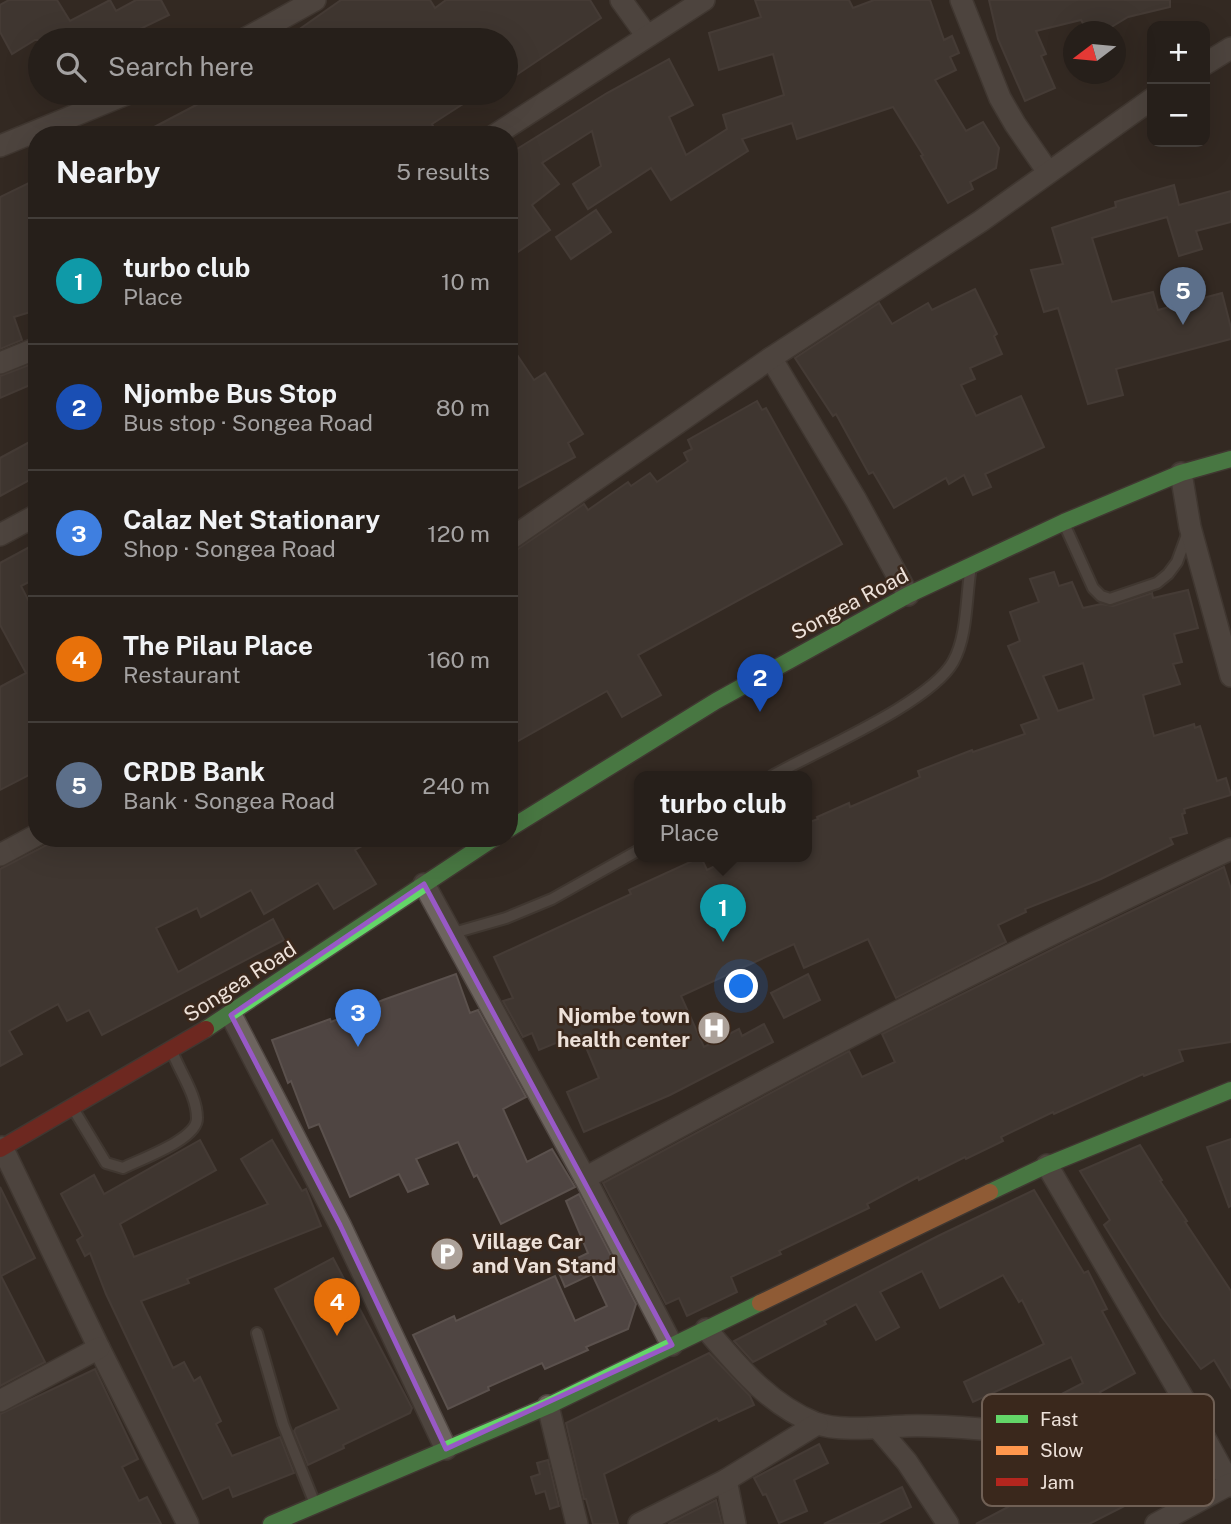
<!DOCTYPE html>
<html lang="en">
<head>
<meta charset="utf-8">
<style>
  body { margin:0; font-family:"Public Sans",sans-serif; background:#2e2723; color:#f1f3f6 }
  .controls { position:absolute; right:21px; top:21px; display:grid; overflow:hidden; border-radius:14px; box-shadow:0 7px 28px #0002 }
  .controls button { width:63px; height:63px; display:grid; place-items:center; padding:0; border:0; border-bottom:2px solid #423d39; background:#261f1a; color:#f1f3f6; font:35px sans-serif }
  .compass { position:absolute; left:1063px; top:21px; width:63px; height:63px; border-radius:50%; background:#261f1a; box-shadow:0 7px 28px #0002; rotate:254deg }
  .you { position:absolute; left:742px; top:987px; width:24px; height:24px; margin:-18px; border:5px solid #fff; border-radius:50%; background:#1a73e8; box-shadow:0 0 0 10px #1a73e833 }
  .badge { display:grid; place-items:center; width:46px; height:46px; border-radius:50%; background:#b45309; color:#fff; font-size:23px; font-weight:700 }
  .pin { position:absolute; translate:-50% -58px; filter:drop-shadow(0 2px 4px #0008) }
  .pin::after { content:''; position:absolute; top:37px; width:24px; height:21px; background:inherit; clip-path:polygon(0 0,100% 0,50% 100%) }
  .popup { position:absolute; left:634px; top:771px; width:178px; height:91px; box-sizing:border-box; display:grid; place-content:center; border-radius:14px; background:#261f1a; filter:drop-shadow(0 2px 5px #0005); font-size:23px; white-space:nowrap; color:#a4a2a2 }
  .popup b { font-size:26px; color:#f1f3f6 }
  .popup::after { content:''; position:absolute; left:50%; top:100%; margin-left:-14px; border:14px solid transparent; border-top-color:#261f1a }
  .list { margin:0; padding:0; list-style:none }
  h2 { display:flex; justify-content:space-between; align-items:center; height:91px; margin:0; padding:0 28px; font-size:30px }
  h2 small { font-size:23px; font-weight:400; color:#a4a2a2 }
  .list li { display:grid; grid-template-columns:46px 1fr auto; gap:21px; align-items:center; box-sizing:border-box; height:126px; padding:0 28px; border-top:2px solid #423d39 }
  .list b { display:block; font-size:26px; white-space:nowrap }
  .list p { margin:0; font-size:23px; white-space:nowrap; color:#a4a2a2 }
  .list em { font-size:23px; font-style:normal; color:#a4a2a2 }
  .icon { flex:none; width:38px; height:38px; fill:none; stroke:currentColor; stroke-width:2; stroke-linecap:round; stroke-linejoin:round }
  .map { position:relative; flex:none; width:1231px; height:1524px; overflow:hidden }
  .search { position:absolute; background:#261f1a; box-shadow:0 7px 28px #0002; left:28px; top:28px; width:490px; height:77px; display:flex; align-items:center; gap:18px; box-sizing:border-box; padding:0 24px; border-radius:38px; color:#a4a2a2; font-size:26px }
  .panel { position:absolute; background:#261f1a; box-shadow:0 7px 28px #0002; left:28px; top:126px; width:490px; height:721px; border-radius:28px }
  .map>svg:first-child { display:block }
</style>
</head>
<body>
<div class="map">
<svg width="1231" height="1524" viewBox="0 0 1231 1524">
  <rect width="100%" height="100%" fill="#332923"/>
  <g fill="#4f4542" stroke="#5b514d" stroke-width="2" fill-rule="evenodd">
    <polygon points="9,0 57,0 70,21 110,0 116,11 136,0 161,0 169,15 132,33 131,31 112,40 35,40 12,54 0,32 0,5"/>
    <polygon points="341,0 430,0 435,8 446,0 590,0 601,18 506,82 506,40 284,40"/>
    <polygon points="755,0 849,0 853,8 874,0 930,0 944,40 952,36 959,53 950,57 956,70 935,80 966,131 983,122 999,148 996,168 970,182 973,189 948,203 921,156 923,155 893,107 797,139 792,123 742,139 748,151 671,200 651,168 588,209 573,184 601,166 592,131 542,163 559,184 532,205 550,230 509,258 509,154 607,93 669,59 693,105 669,117 686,155 727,129 723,115 784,95 773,54 719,70 709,33 761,17"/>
    <polygon points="989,0 1170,0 1170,7 1128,17 1103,32 1088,32 1081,20 1036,31 1046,54 1041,56 1055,88 1025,101 998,39"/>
    <polygon points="194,93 480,93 432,124 434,128 424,135 139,135 200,103"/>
    <polygon points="37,179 37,310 14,317 22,340 0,349 0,197"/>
    <polygon points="1174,185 1179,205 1231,191 1231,222 1196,231 1202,249 1179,256 1167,217 1092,238 1112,302 1153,292 1158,310 1222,293 1231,328 1231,339 1116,369 1123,395 1088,404 1058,308 1044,312 1031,270 1063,264 1052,228 1116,207 1115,202"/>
    <polygon points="596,210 611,232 571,259 556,237"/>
    <polygon points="975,289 997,334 994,336 1002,354 970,368 975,379 961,385 976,416 1021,396 1044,447 985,474 991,487 973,495 964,475 949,484 946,478 894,508 873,472 869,474 836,414 833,416 795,358 879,303 892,324 928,303 932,310"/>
    <polygon points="509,343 534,380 545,373 583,434 568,443 575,457 509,493"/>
    <polygon points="37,362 37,382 0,398 0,376"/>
    <polygon points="757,401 762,410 766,408 842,544 638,655 661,695 622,717 607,691 509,746 509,555 584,504 588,510 628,482 631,486 650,473 657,482 688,461 684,453 692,449 688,440"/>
    <polygon points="37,438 37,476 0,496 0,458"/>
    <polygon points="37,543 37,578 21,586 37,617 37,771 0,790 0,687 26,673 0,625 0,563"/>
    <path d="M1054 572 1059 586 1072 582 1083 608 1101 604 1113 606 1152 593 1153 598 1188 590 1198 628 1174 634 1182 662 1173 664 1180 684 1143 695 1154 736 1194 724 1195 728 1200 726 1217 781 1226 778 1231 795 1184 809 1185 813 1182 814 1187 833 1170 838 1173 844 1101 879 1025 909 1026 912 998 925 1006 942 896 998 868 939 804 968 794 944 681 996 704 1047 739 1029 742 1036 764 1024 773 1042 670 1095 584 1132 567 1092 599 1078 580 1033 539 1050 532 1033 523 1037 503 1001 513 998 494 957 631 894 629 890 701 857 707 870 736 856H807V823L818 819 817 817 849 803 850 807 920 777 918 771 972 750 973 752 1025 734 1021 725 1039 719 1008 646 1020 641 1010 612 1039 602 1030 579ZM1083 663 1094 699 1058 711 1043 676Z"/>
    <polygon points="60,838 376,838 355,850 376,884 334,909 318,883 264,914 251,890 201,917 197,908 156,928 178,972 273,919 284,940 102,1035 89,1010 67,1021 58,1004 9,1031 22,1054 0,1066 0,869"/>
    <polygon points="1224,867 1231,889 1231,1042 1179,1050 1183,1061 1144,1076 1143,1074 1054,1114 1053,1112 1001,1137 1003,1141 966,1159 965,1157 919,1180 918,1177 867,1204 869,1208 779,1251 781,1254 731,1277 737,1292 687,1316 679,1298 666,1304 603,1183 849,1051 862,1077 895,1062 882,1034 1073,939"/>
    <polygon points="456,974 470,1013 478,1010 526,1097 503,1109 527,1162 552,1149 575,1187 501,1224 477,1175 474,1177 458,1142 416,1159 428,1184 408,1192 399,1174 350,1197 319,1124 309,1128 291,1081 288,1083 272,1040 330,1019 331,1022 383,1000"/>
    <polygon points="808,974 820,1000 784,1018 771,993"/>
    <polygon points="1231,1139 1231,1206 1229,1207 1207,1147"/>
    <polygon points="200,1140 216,1170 120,1224 134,1257 268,1204 241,1159 272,1140 302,1191 306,1189 321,1226 187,1279 189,1283 141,1301 173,1368 184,1362 194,1381 200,1377 221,1421 216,1424 232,1456 280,1437 294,1473 233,1497 229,1487 203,1499 106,1294 90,1253 85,1256 77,1240 83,1236 61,1194 94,1175 104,1194"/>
    <polygon points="1140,1145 1162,1180 1160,1181 1187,1221 1185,1222 1231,1291 1231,1388 1214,1360 1201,1369 1162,1317 1104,1225 1110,1220 1080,1171"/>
    <polygon points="0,1187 35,1258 1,1276 45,1362 0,1386"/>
    <polygon points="1034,1190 1084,1273 1088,1271 1107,1309 1102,1311 1135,1373 1100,1392 1104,1400 1034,1451 1030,1442 1000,1455 991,1437 994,1429 1083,1383 1071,1357 973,1402 964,1382 1044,1344 1022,1300 1019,1302 1003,1275 940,1308 922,1271 880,1292 899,1327 876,1340 856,1304 824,1321 826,1324 753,1362 734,1341 938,1236"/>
    <polygon points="579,1194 636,1304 628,1329 586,1347 588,1350 545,1369 542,1363 488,1387 489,1390 448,1409 413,1335 454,1316 456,1321 555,1276 575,1321 607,1306 592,1274 565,1287 557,1268 588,1253 566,1201"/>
    <polygon points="333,1258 412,1408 410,1413 343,1445 344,1448 308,1465 294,1431 296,1428 339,1409 275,1289"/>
    <polygon points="709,1353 750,1396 754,1405 719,1421 717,1418 604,1474 618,1524 593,1524 586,1499 584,1499 566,1423"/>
    <polygon points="95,1369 138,1459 122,1467 139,1501 147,1497 161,1524 0,1524 0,1414"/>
    <polygon points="1167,1398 1176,1414 1173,1416 1198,1466 1156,1490 1089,1524 976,1524 1008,1507 1001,1494 1044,1472"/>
    <polygon points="819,1444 828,1463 794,1480 807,1511 779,1523 766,1494 763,1495 754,1478"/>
    <polygon points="548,1460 559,1506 550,1509 545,1491 536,1494 531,1477 540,1474 537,1463"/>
    <polygon points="902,1487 911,1507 877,1524 824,1524"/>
    <polygon points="716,1500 722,1524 668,1524"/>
  </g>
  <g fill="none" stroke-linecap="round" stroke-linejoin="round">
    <defs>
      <g id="lane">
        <polyline points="1066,528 1093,588 1101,596 1110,599 1157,583 1168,574 1177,562 1188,532"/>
        <path d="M772 776C816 751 930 703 953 662 967 637 966 601 970 573"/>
        <polyline points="450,934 506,918 552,899 639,850"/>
        <path d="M74 1110 106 1163 123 1168C141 1159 198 1139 197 1118 197 1097 182 1075 174 1056"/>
        <polyline points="257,1333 283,1424 315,1504"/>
      </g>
      <g id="street">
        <polyline points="621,0 647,36"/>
        <polyline points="961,0 1000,98 1015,124 1048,172"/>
        <polyline points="243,40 315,0"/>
        <polyline points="1205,64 1231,48"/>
        <polyline points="495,135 704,0"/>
        <polyline points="0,146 129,93"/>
        <polyline points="771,358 856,500 908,595"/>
        <polyline points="0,363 37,348"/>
        <polyline points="1181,473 1190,527 1231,676"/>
        <polyline points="0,535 37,515"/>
        <polyline points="509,540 771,358 981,221 1152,99"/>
        <polyline points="0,855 37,835"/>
        <polyline points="424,884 585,1178 672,1345"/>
        <polyline points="231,1015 340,1225 446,1449"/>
        <polyline points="2,1147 99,1348 188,1524"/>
        <polyline points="1047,1165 1183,1398 1231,1486"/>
        <path d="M585 1178C797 1062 1011 950 1231 849"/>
        <path d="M706 1329C738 1366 768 1404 815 1423 840 1432 879 1427 906 1426 931 1425 956 1427 981 1429"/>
        <polyline points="0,1401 99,1348"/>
        <polyline points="548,1406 577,1524"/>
        <polyline points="878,1428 907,1462 948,1524"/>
        <polyline points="726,1480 735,1524"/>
        <polyline points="639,1524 726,1480 817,1424"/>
        <polyline points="1156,1524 1230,1484"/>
      </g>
      <g id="fast">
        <polyline points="509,829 716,701 908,595 1064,522 1181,473 1231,459"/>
        <polyline points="206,1029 494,838"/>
        <polyline points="990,1192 1047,1165 1231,1090"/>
        <polyline points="271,1524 548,1406 760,1303"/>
      </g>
      <polyline id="slow" points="760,1303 990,1192"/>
      <polyline id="jam" points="0,1149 206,1029"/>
    </defs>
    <use href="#lane" stroke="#504742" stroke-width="14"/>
    <use href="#street" stroke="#504742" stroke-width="24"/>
    <use href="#fast" stroke="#504742" stroke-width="19"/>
    <use href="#slow" stroke="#504742" stroke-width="19"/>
    <use href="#jam" stroke="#504742" stroke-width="19"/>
    <use href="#lane" stroke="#6d645f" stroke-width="10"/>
    <use href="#street" stroke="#6d645f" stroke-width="21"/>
    <use href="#fast" stroke="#63d668" stroke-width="16"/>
    <use href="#slow" stroke="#ff974d" stroke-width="16"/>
    <use href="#jam" stroke="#b3261e" stroke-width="16"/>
  </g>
  <path d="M0 0H1231V1524H0ZM424 884 672 1345 446 1449 340 1225 231 1015Z" fill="#332923" fill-opacity=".55" fill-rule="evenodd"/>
  <path fill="none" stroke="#9859c6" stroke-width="5" stroke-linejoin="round" d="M424 884 672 1345 446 1449 340 1225 231 1015Z"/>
  <defs>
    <symbol id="hospital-disc" viewBox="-11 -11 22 22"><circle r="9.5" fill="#aca199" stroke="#3a281c"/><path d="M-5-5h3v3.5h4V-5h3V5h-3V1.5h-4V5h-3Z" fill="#fff"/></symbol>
    <symbol id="parking-disc" viewBox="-11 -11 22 22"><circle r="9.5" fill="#aca199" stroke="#3a281c"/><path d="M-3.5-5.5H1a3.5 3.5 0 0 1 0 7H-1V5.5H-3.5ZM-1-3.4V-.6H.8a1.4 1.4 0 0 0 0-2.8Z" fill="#fff"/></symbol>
  </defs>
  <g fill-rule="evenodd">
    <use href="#hospital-disc" x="695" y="1009" width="38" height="38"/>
    <use href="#parking-disc" x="428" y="1235" width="38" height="38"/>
  </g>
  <g text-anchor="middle" stroke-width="5" stroke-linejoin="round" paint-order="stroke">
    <g font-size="21" fill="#ede1d9" stroke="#3a281c">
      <text transform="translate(850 604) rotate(-28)" y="7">Songea Road</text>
      <text transform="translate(240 982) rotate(-33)" y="7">Songea Road</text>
    </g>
    <g font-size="21" font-weight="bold" fill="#ede1d9" stroke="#3a281c" text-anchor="end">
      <text x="690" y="1023">Njombe town<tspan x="690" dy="24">health center</tspan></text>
      <text x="472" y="1249" text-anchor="start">Village Car<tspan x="472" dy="24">and Van Stand</tspan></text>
    </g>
  </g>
  <rect x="982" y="1394" width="232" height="112" rx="10" fill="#3a281c" stroke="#706055" stroke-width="2"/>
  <rect x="996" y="1415" width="32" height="8" fill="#63d668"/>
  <rect x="996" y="1446" width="32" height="9" fill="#ff974d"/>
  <rect x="996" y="1478" width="32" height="8" fill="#b3261e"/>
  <g font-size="19" fill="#ede1d9">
    <text x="1040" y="1426">Fast</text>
    <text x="1040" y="1457">Slow</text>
    <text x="1040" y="1489">Jam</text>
  </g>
</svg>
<div class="controls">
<button>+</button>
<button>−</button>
</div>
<svg class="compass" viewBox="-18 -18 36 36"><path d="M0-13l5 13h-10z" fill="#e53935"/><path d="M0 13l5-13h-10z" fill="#a4a2a2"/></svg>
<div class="you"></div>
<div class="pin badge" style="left:723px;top:942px;background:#0f9aa8">1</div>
<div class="popup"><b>turbo club</b>Place</div>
<div class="pin badge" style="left:760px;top:712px;background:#1a4fb4">2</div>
<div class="pin badge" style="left:358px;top:1047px;background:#3f7fe0">3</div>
<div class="pin badge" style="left:337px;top:1336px;background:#e8710a">4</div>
<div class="pin badge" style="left:1183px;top:325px;background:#5c6f8a">5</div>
<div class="search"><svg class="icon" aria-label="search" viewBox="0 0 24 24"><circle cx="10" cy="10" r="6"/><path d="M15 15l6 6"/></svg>Search here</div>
<section class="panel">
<h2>Nearby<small>5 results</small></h2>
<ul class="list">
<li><span class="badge" style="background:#0f9aa8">1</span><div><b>turbo club</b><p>Place</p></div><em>10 m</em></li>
<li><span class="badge" style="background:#1a4fb4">2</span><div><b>Njombe Bus Stop</b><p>Bus stop · Songea Road</p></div><em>80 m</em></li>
<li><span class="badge" style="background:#3f7fe0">3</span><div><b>Calaz Net Stationary</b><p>Shop · Songea Road</p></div><em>120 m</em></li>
<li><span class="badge" style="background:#e8710a">4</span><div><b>The Pilau Place</b><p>Restaurant</p></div><em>160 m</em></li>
<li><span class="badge" style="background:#5c6f8a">5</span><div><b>CRDB Bank</b><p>Bank · Songea Road</p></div><em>240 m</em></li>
</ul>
</section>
</div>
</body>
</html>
